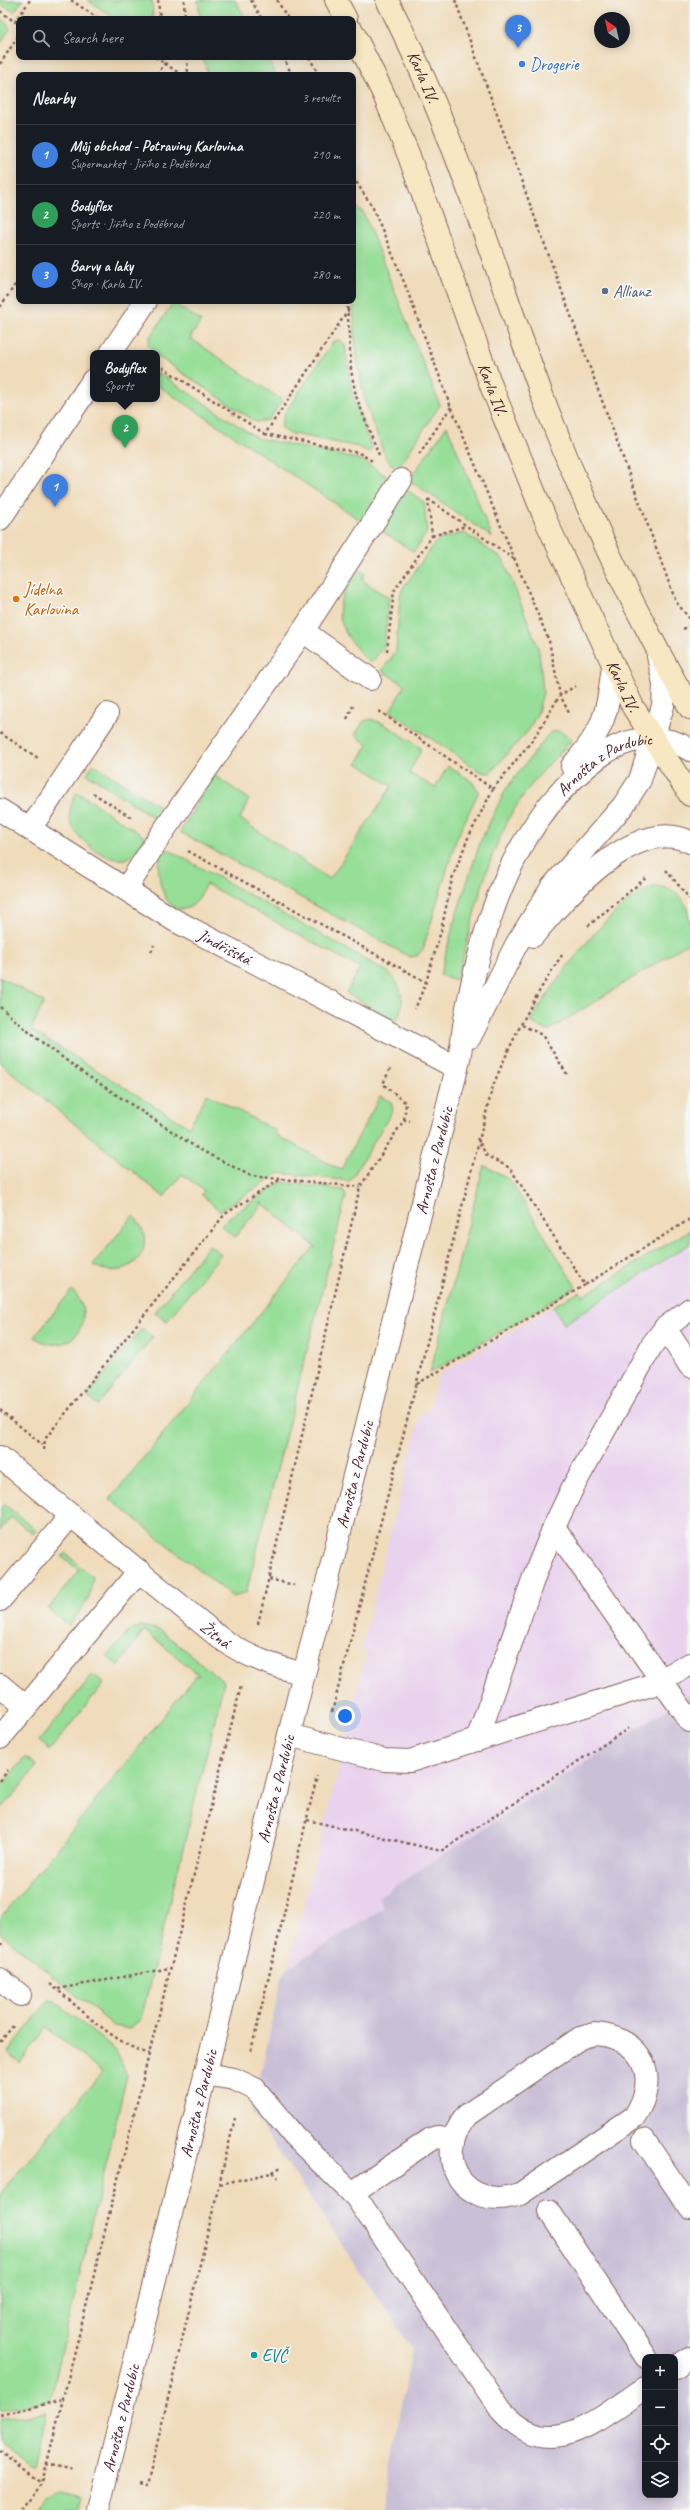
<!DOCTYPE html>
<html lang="en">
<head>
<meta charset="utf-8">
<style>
  body { margin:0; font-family:Caveat,sans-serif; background:#20242c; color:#f1f3f6 }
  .controls { position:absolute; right:12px; bottom:12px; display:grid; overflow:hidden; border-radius:8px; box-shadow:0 2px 10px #0003 }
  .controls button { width:36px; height:36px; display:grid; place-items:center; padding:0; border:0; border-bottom:1px solid #363941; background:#171b24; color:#f1f3f6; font:20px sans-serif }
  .compass { position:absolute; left:594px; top:12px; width:36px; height:36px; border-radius:50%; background:#171b24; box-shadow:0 2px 10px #0003; rotate:326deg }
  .you { position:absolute; left:345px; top:1716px; width:14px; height:14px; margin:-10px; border:3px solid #fff; border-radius:50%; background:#1a73e8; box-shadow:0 0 0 6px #1a73e833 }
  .badge { display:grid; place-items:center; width:26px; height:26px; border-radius:50%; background:#0b8043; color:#fff; font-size:13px; font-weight:700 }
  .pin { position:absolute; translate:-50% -33px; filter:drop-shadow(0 1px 2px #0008) }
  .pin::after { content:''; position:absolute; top:21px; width:14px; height:12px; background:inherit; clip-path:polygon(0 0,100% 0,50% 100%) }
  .popup { position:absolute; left:90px; top:350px; width:70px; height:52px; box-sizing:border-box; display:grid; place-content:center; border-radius:8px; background:#171b24; filter:drop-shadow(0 1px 3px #0005); font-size:13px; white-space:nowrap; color:#9ea1a6 }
  .popup b { font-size:15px; color:#f1f3f6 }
  .popup::after { content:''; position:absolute; left:50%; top:100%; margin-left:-8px; border:8px solid transparent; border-top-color:#171b24 }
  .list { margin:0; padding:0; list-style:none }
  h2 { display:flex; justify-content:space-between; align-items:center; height:52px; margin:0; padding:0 16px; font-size:17px }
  h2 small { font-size:13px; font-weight:400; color:#9ea1a6 }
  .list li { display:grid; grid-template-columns:26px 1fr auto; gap:12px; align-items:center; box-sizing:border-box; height:60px; padding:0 16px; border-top:1px solid #363941 }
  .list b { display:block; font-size:15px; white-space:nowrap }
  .list p { margin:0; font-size:13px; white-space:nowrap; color:#9ea1a6 }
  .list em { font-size:13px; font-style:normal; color:#9ea1a6 }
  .icon { flex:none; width:22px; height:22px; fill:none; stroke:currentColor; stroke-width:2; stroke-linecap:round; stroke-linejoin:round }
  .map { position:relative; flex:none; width:690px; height:2510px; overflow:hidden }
  .search { position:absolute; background:#171b24; box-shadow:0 2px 10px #0003; left:16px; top:16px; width:340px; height:44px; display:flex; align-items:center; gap:10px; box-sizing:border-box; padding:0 14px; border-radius:8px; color:#9ea1a6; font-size:15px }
  .panel { position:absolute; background:#171b24; box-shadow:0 2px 10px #0003; left:16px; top:72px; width:340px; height:232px; border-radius:8px }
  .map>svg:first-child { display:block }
</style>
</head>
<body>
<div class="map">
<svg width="690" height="2510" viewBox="0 0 690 2510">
  <rect width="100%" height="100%" fill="#f6f6f2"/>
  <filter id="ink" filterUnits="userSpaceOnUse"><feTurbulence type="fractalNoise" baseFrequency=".025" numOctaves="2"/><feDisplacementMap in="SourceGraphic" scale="8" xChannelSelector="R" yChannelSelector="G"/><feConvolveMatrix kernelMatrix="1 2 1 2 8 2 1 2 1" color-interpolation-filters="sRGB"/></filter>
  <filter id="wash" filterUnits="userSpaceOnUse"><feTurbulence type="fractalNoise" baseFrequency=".012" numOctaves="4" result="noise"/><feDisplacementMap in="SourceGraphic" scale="16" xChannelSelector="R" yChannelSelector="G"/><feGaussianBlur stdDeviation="0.9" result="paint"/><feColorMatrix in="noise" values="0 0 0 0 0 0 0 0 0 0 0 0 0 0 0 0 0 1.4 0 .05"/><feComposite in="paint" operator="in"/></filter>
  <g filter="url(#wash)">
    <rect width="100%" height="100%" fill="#f0dcbb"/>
    <polygon fill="#e9d2ee" points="690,1244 690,1694 378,1897 384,1908 289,1967 367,1651 361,1650 421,1411 428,1413 438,1375 553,1306 564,1324"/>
    <path fill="#c9bfd7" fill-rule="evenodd" d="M690 1694V2510H383L412 2349 252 2112 282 1977 289 1967 384 1908 378 1897ZM645 2357H675V2495H645Z"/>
    <g fill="#97de98" stroke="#707e62">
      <polygon points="0,0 23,0 14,12 0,4"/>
      <polygon points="87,0 152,0 153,19 116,19"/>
      <polygon points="198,0 235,0 246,19 200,19"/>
      <polygon points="0,18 6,23 10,29 0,44"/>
      <polygon points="203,57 266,57 276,75 208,75"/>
      <path d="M353 205 363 212 440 405 400 465 394 466C385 460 383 450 379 440 347 367 353 283 353 205Z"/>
      <polygon points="173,303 201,321 190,338 282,400 269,420 256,422 157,356 157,353 153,353 148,344 150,337"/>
      <polygon points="339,340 345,345 352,394 372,449 369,452 359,447 288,433 281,427 284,414 333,342"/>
      <polygon points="157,372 257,438 362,460 392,480 363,522 157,385"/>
      <polygon points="447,426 492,537 409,480"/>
      <polygon points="404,488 424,502 427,532 414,552 377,528"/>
      <polygon points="464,533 503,559 538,647 541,667 543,692 538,712 528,731 490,773 481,772 390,711 405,685 382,671 396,651 400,596 403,588 435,543 440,539"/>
      <path d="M359 570 365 574 362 580 389 598 384 646 372 662H369C352 645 330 619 344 593 348 585 354 578 359 570Z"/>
      <polygon points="371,719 384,724 420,747 420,752 409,773 435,788 448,766 471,781 479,791 456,840 423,949 417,956 410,957 180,832 214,775 249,799 240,819 330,879 392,786 357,763 368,745 355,735 364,721"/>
      <path d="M559 731 572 740C550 763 526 787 511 815 483 866 472 925 457 980L440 975 455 919 481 840 506 789 547 736 551 732Z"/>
      <polygon points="93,764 162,808 156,819 87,774"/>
      <path d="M77 792 145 837C141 844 137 852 130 857 113 868 74 839 70 821 68 811 72 801 77 792Z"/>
      <path d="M167 849 388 972C403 984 406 1005 396 1021L346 993 360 968 206 884C202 890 200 898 195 903 193 906 188 908 184 909 164 912 157 878 159 863 160 858 164 853 167 849Z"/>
      <path d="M657 886C690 891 690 915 690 942L548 1031 530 1022C553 984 613 897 657 886Z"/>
      <polygon points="0,977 44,1002 31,1030 189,1127 207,1094 276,1131 276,1135 341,1170 380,1096 391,1102 393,1110 350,1181 279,1173 220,1211 201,1194 204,1191 182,1174 164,1197 0,1063"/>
      <polygon points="484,1165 510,1180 576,1287 430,1373"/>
      <polygon points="281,1182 343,1190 346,1196 246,1593 233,1597 111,1500 111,1498 314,1247 316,1247 261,1202 262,1204 235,1237 221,1226 228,1218"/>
      <path d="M133 1216C163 1244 129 1286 93 1265Z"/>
      <polygon points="690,1230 690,1244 564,1324 553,1306 580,1292 583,1296"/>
      <polygon points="209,1245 221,1254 167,1321 155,1312"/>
      <path d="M72 1290C101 1320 68 1361 34 1337Z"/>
      <polygon points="142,1328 153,1337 98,1405 87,1396"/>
      <polygon points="4,1504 36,1530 33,1534 11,1517 0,1531 0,1509"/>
      <polygon points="65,1553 93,1577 89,1598 69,1626 48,1609 79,1570 62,1557"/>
      <polygon points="141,1626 160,1630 224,1682 141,2019 129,2029 114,2026 0,1933 0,1919 197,1675 199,1675 144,1630 118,1666 107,1656 131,1629"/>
      <polygon points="93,1674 104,1683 50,1750 39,1741"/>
      <polygon points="25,1757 37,1766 0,1811 0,1788"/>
      <polygon points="49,2000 55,2001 116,2051 127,2075 50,2401 0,2411 0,2194 102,2072 46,2027 20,2063 8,2052"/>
      <polygon points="47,2412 35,2468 30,2467 0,2442 0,2419"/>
      <polygon points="60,2492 81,2497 78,2510 36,2510 45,2499"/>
    </g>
  </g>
  <g filter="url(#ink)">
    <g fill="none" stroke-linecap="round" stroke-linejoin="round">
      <defs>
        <g id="lane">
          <polyline points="30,829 107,714"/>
          <polyline points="690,1309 665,1328 652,1345 573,1487 554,1527 690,1721"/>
          <polyline points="665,1328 690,1366"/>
          <polyline points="289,1735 384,1760 410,1761 651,1685 690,1664"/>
          <polyline points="477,1740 535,1574 554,1527"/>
          <path d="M594 2034C643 2037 661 2077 634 2117L520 2194C465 2213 430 2159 467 2115L580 2038Z"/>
          <path d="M205 2074 234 2079 255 2089 294 2136 356 2197 501 2410C551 2466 597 2419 645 2388"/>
          <polyline points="644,2140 690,2208"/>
          <polyline points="352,2193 431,2139 437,2137 452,2139"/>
          <polyline points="549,2211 646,2357"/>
          <polyline points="675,2368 690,2358"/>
        </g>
        <g id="street">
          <polyline points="111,353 146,301"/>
          <polyline points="0,519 93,380"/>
          <polyline points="303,631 370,679"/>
          <path d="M572 766C605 729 607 714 613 666"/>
          <path id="s1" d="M0 810 174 920 457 1068"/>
          <polyline points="126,889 160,836 303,631 401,480"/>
          <path d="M533 936C564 898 635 814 690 842"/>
          <polyline points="470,1037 516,945 552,887 623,806 640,780 663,706 664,684 658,656"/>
          <path id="s2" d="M0 1457 220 1638C247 1657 273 1666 304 1674"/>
          <polyline points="0,1600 71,1515"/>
          <polyline points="0,1685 26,1707 139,1571"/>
          <polyline points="0,1738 26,1707"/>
          <polyline points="0,1979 20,1995"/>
          <path id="s3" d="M98 2510 304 1674 457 1068C462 1048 463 1028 467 1008 486 912 518 817 599 757 624 738 662 731 690 750"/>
        </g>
        <g id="secondary">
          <polyline points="336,0 346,19"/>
          <path id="s4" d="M387 0C455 131 496 274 548 411 588 514 635 613 690 708"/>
          <path id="s5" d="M353 32 384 95 409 156 492 388 547 523 633 707 690 795"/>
        </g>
      </defs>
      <use href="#lane" stroke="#84615d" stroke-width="24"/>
      <use href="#street" stroke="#84615d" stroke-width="24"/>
      <use href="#secondary" stroke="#84615d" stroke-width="24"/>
      <g stroke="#84615d" stroke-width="2.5" stroke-dasharray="3 3" stroke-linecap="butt">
        <polyline points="71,0 99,19"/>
        <polyline points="158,0 160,19"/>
        <polyline points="184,0 185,19"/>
        <polyline points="251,0 262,19"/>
        <polyline points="277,0 288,19"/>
        <polyline points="455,0 676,602 690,619"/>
        <polyline points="0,11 15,22 30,0"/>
        <polyline points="155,57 182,75"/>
        <polyline points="187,57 188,75"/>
        <polyline points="283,57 292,75"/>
        <polyline points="309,57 319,75"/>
        <polyline points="0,64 19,35"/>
        <polyline points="157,75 165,63 164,57"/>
        <polyline points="353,177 373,208 404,282 451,407 549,641 560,695 569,713"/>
        <polyline points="347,301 351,370 356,396 379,455"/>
        <polyline points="0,307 19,279"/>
        <polyline points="157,364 265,434 349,309"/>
        <polyline points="265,434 359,453 374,462"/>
        <polyline points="419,454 451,407"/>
        <polyline points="428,499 514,559"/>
        <polyline points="432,536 466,526"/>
        <polyline points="683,629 690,626"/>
        <polyline points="387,651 394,591 432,536 428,499"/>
        <polyline points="379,711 493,789 468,838 452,879 441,931 426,982 415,1009"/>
        <polyline points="347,719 353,706"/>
        <polyline points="0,733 38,758"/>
        <polyline points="493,789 534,738 560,695 576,686"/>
        <polyline points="93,793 132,818"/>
        <polyline points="188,851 426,982"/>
        <polyline points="666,870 690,899"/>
        <polyline points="588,926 647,877"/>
        <polyline points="151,952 154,945"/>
        <polyline points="0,1007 36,1038 85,1074 197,1148 251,1176 280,1179"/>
        <polyline points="522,1025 542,1035 567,1074"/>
        <polyline points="390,1069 383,1084 406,1103 404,1120"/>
        <polyline points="477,1138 487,1156 510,1168 585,1285 690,1219"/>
        <polyline points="417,1384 585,1285"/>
        <polyline points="0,1410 43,1445"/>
        <polyline points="44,1450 45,1439 225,1214 281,1179 360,1187"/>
        <polyline points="269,1579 294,1585"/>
        <polyline points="258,1624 360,1187 404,1120 410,1121"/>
        <path d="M332 1712 493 1086C511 1041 535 995 562 955"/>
        <polyline points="0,1781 8,1770"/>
        <polyline points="307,1820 441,1851 629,1728"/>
        <polyline points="0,1943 5,1946"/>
        <path d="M50 1984C81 2008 111 2042 149 2054"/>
        <polyline points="58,1989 170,1968"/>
        <polyline points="0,2042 13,2026"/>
        <polyline points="251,2051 317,1776"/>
        <polyline points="273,2172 278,2178"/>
        <polyline points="220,2184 271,2173 281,2167"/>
        <polyline points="0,2415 62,2400"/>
        <polyline points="0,2450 42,2483"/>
        <polyline points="46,2464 75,2470"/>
        <polyline points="139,2484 147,2486 235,2118"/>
        <polyline points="20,2510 42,2483 241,1686"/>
      </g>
      <use href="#lane" stroke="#fff" stroke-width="22"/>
      <use href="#street" stroke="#fff" stroke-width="22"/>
      <use href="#secondary" stroke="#f7e8c3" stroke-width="22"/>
    </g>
  </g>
  <circle fill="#3f7fe0" stroke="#f6f6f2" stroke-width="1.5" cx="522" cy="64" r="4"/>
  <circle fill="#5c6f8a" stroke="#f6f6f2" stroke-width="1.5" cx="605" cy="291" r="4"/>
  <circle fill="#e8710a" stroke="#f6f6f2" stroke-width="1.5" cx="16" cy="599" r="4"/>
  <circle fill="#0f9aa8" stroke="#f6f6f2" stroke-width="1.5" cx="254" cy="2355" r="4"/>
  <g text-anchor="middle" stroke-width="3.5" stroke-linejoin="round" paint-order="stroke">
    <g font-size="17" fill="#366cbe" stroke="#f6f6f2" text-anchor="start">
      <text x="530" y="70">Drogerie</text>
    </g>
    <g font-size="17" fill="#4a1f2b" stroke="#f6f6f2">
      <text dy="6" stroke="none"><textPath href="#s4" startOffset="85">Karla IV.</textPath></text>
      <text dy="6" stroke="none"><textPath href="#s5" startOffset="384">Karla IV.</textPath></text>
      <text dy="6" stroke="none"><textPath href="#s5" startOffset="708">Karla IV.</textPath></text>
      <text dy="6" stroke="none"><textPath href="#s3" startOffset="1839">Arnošta z Pardubic</textPath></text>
      <text dy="6" stroke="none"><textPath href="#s1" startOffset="263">Jindřišská</textPath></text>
      <text dy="6" stroke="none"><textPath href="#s3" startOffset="1391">Arnošta z Pardubic</textPath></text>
      <text dy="6" stroke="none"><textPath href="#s3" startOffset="1067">Arnošta z Pardubic</textPath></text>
      <text dy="6" stroke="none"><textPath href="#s2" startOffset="279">Žitná</textPath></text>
      <text dy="6" stroke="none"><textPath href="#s3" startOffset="743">Arnošta z Pardubic</textPath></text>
      <text dy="6" stroke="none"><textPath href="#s3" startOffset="419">Arnošta z Pardubic</textPath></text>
      <text dy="6" stroke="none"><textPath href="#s3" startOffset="95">Arnošta z Pardubic</textPath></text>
    </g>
    <g font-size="17" fill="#4e5e75" stroke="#f6f6f2" text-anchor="start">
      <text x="613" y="297">Allianz</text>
    </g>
    <g font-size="17" fill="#c56008" stroke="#f6f6f2" text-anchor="start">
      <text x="24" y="595">Jídelna<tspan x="24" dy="20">Karlovina</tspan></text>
    </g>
    <g font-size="17" fill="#0d838f" stroke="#f6f6f2" text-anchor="start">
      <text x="262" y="2361">EVČ</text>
    </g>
  </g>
</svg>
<div class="controls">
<button>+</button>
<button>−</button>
<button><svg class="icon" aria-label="locate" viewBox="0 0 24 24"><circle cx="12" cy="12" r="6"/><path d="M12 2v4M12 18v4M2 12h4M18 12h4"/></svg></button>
<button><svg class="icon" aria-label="layers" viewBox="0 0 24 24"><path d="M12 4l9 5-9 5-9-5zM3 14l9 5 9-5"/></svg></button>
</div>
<svg class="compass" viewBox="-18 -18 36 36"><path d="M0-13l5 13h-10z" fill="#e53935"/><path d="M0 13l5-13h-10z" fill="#9ea1a6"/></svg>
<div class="you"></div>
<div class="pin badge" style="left:55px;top:507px;background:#3f7fe0">1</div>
<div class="pin badge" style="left:125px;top:448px;background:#2e9e5b">2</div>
<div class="popup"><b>Bodyflex</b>Sports</div>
<div class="pin badge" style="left:518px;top:48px;background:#3f7fe0">3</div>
<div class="search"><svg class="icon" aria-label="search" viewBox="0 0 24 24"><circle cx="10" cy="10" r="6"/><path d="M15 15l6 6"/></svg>Search here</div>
<section class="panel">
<h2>Nearby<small>3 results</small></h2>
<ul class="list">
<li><span class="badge" style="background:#3f7fe0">1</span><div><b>Můj obchod - Potraviny Karlovina</b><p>Supermarket · Jiřího z Poděbrad</p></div><em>210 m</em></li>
<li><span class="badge" style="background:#2e9e5b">2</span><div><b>Bodyflex</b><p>Sports · Jiřího z Poděbrad</p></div><em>220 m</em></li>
<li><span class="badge" style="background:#3f7fe0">3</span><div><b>Barvy a laky</b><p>Shop · Karla IV.</p></div><em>280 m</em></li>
</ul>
</section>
</div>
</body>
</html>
